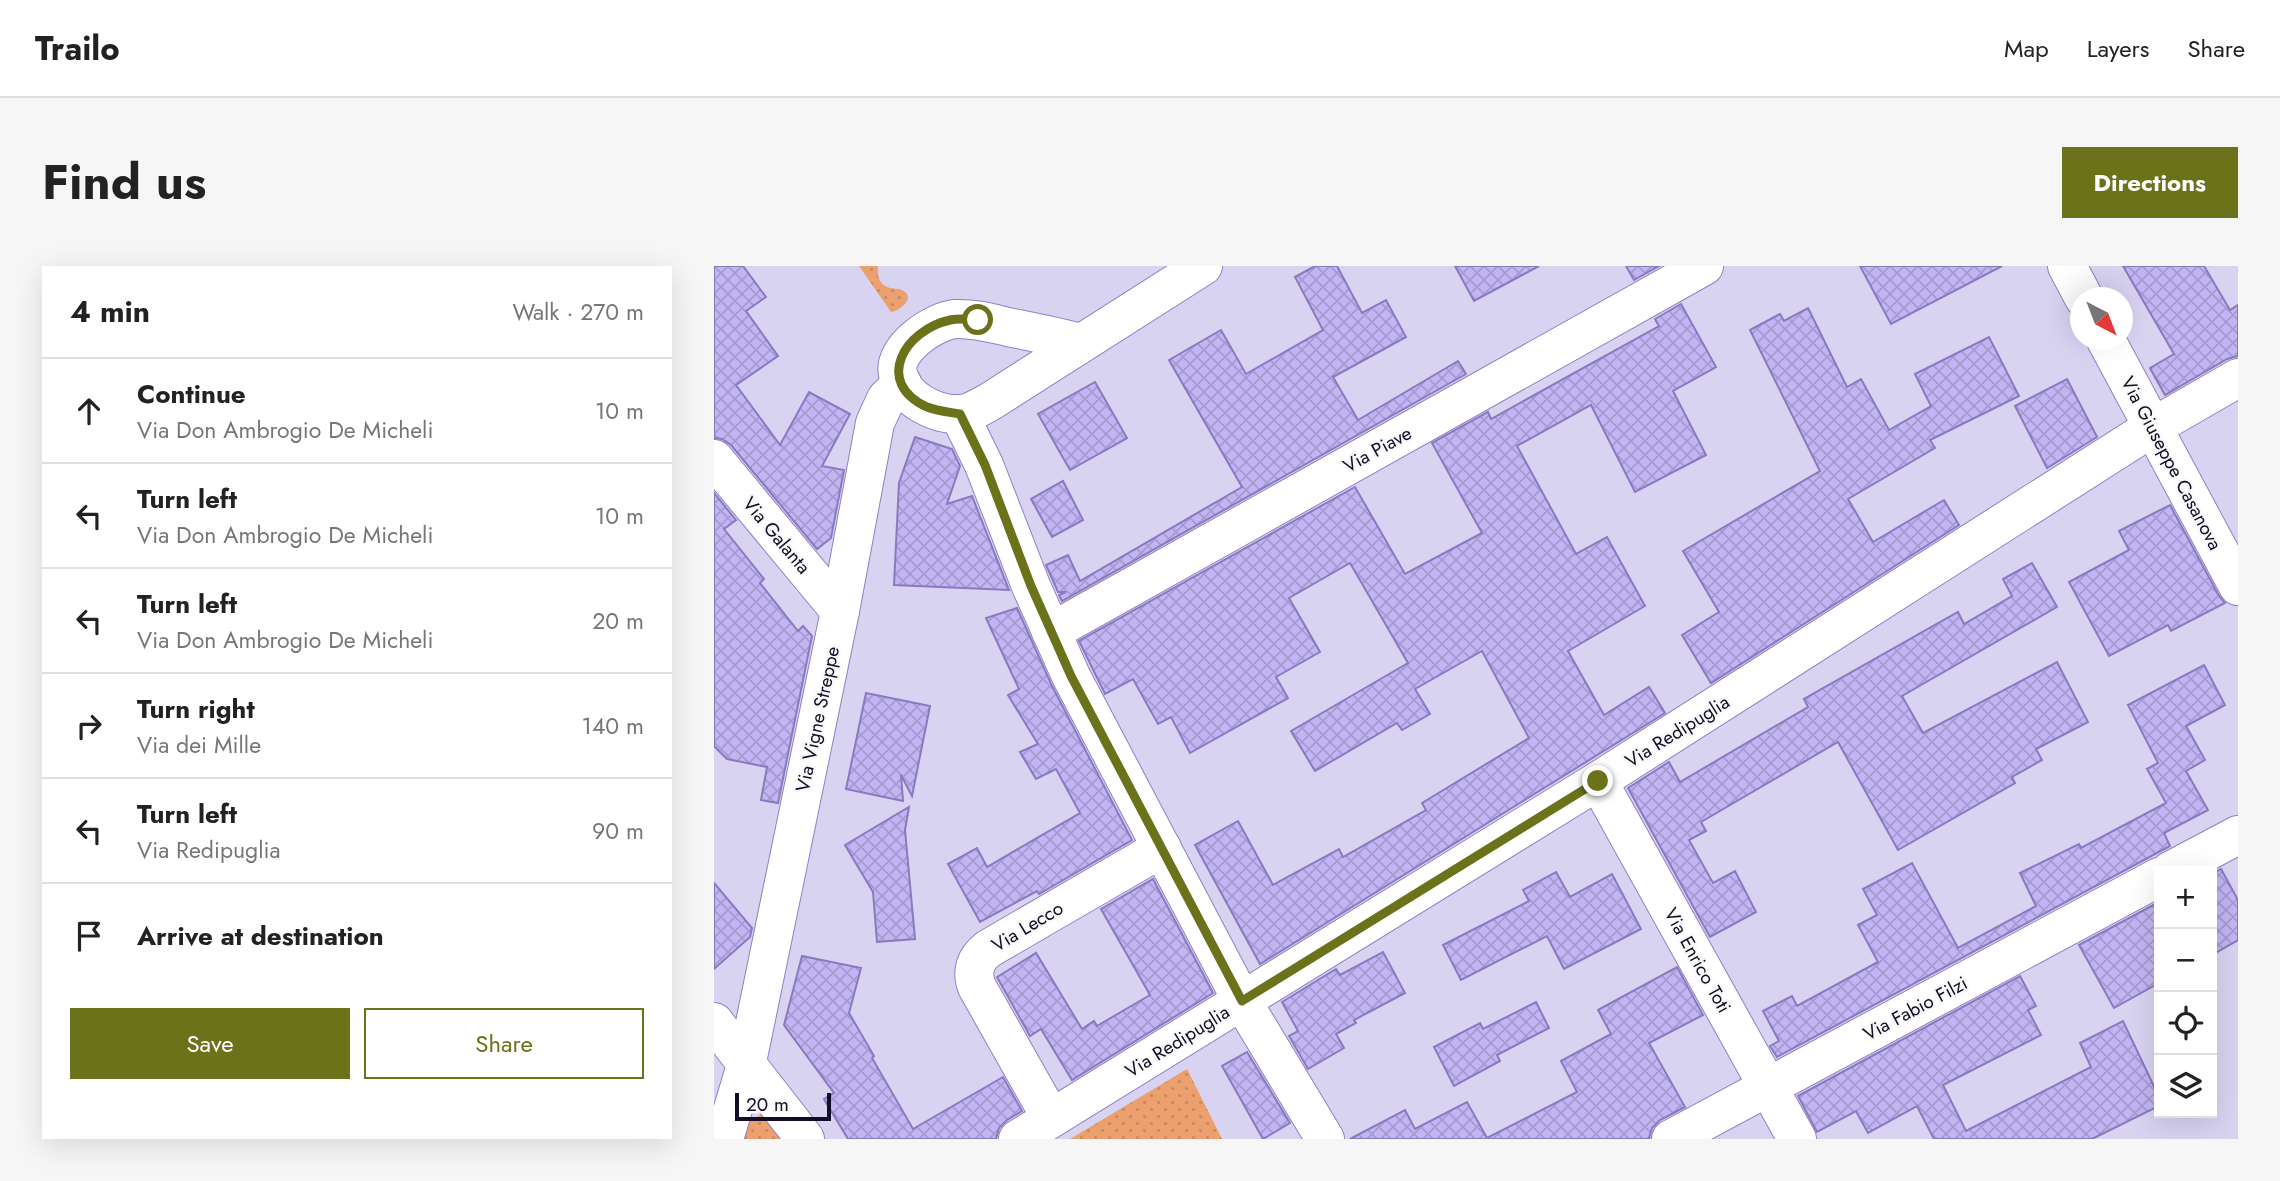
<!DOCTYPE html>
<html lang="en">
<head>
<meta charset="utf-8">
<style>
  body { margin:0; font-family:Jost,sans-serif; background:#f6f6f6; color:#222 }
  .controls { position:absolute; right:21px; bottom:21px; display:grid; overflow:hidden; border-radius:0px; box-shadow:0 7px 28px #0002 }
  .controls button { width:63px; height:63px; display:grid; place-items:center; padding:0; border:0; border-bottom:2px solid #e0e0e0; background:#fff; color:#222; font:35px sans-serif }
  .compass { position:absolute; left:1356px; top:21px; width:63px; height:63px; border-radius:50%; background:#fff; box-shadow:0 7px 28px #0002; rotate:138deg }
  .scale { position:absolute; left:21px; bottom:18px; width:96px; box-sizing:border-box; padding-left:7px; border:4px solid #140c27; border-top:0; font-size:19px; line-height:24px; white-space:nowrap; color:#140c27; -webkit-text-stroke:5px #f9f9f9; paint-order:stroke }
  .stop { position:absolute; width:21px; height:21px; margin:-16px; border:5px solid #6c721a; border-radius:50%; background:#fff }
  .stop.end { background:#6c721a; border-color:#fff; box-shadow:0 2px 7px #0008 }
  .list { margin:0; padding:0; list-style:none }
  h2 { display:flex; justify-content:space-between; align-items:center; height:91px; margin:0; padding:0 28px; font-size:30px }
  h2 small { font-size:23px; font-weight:400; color:#767676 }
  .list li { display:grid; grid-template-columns:46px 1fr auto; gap:21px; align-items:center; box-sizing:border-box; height:105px; padding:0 28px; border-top:2px solid #e0e0e0 }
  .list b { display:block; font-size:26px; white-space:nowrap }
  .list p { margin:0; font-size:23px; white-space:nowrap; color:#767676 }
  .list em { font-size:23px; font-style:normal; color:#767676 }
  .actions { display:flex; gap:14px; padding:21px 28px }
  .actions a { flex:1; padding:16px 0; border:2px solid #6c721a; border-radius:0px; text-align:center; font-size:24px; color:#6c721a }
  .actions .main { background:#6c721a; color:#fff }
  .icon { flex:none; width:38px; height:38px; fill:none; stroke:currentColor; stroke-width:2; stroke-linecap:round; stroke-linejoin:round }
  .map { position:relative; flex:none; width:1524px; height:873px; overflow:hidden; border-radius:0px }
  header { display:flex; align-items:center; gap:42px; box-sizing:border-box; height:98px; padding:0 35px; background:#fff; border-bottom:2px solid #e0e0e0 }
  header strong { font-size:33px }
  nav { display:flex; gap:38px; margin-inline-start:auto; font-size:24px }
  .intro { display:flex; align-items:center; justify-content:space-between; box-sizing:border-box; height:168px; padding:0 42px }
  h1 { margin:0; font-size:49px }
  .button { padding:18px 32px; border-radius:0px; background:#6c721a; color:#fff; font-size:24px; font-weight:700 }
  main { display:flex; gap:42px; padding:0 42px }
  aside { flex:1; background:#fff; border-radius:0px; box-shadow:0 7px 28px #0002 }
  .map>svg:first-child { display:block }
</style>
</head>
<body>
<header>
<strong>Trailo</strong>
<nav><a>Map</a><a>Layers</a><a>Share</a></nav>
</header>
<div class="intro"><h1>Find us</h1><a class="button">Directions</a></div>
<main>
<aside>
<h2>4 min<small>Walk · 270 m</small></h2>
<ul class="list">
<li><svg class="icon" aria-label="ahead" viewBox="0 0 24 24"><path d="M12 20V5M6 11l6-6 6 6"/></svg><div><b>Continue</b><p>Via Don Ambrogio De Micheli</p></div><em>10 m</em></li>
<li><svg class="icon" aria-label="left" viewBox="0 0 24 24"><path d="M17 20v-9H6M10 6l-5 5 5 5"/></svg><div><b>Turn left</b><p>Via Don Ambrogio De Micheli</p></div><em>10 m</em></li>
<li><svg class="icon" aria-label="left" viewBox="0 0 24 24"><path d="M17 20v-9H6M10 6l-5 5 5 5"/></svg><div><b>Turn left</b><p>Via Don Ambrogio De Micheli</p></div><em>20 m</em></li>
<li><svg class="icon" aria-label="right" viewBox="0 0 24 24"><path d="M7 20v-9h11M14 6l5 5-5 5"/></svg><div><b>Turn right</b><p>Via dei Mille</p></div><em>140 m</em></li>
<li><svg class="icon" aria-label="left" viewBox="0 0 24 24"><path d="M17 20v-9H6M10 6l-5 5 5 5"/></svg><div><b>Turn left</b><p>Via Redipuglia</p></div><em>90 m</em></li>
<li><svg class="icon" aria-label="arrive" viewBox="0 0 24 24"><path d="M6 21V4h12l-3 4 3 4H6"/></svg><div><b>Arrive at destination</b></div></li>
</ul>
<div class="actions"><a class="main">Save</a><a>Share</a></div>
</aside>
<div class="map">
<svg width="1524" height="873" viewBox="0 0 1524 873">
  <defs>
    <pattern id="grass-dots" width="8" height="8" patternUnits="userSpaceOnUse" patternTransform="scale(1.75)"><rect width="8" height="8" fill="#eba06d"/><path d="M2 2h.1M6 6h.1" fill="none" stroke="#c9895e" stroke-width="1.8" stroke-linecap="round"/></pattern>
    <pattern id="building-cross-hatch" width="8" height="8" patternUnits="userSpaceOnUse" patternTransform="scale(1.75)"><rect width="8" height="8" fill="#c2b5f3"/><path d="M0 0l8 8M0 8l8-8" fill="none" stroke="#a69ad0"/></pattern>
  </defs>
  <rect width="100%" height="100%" fill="#d9d3f2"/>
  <g fill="url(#grass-dots)">
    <path d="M145 0H164C163 10 165 19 176 22 180 23 184 22 188 24 203 31 186 45 177 46Z"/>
    <polygon points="473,803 508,873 356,873"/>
    <polygon points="57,842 77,873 26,873 30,859"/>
  </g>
  <g fill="url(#building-cross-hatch)" stroke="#8a78c1" stroke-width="2">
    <polygon points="0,0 29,0 52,31 32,45 64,90 22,119 66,179 95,126 136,148 108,200 130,204 117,272 103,283 17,179 8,173 0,172"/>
    <polygon points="601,0 623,0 648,47 672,34 692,71 619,111 644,154 744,95 752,108 348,335 345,329 352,326 344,326 332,299 354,289 366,315 528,221 455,94 507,64 532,108 609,64 581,11"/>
    <polygon points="741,0 825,0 760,35"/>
    <polygon points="912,0 945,0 920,14"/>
    <polygon points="1146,0 1288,0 1177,58"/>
    <polygon points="1409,0 1490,0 1516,44 1524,39 1524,90 1513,93 1451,129 1436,102 1460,88"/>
    <polygon points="967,38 1002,101 959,125 992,189 921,226 877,139 803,180 862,288 893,271 931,340 854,385 890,449 935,421 951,447 546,698 481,579 524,555 559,619 625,583 629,591 712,544 708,537 815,472 768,385 701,423 716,448 688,464 683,457 601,505 577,465 694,397 636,297 575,332 606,386 562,411 574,432 476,487 457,451 444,458 419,413 391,428 365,375 641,221 691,308 768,267 718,177 774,146 777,153 945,60 941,53"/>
    <polygon points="1094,42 1133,121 1147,113 1175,164 1217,140 1201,108 1275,71 1305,130 1216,174 1221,182 1134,233 1159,276 1230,234 1245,259 997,417 968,369 1005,346 969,285 1106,205 1036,64 1066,48 1070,55"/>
    <polygon points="1353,113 1383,171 1333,202 1301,140"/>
    <polygon points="381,116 413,172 356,204 324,148"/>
    <polygon points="201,171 238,183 246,200 233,238 258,230 295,324 180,319 185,217"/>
    <polygon points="349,215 369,254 338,271 317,233"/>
    <polygon points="0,227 22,254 10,263 50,313 46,317 84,365 89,360 98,370 64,537 47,534 53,501 13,493 0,480"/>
    <polygon points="1456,239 1505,330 1511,337 1457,365 1454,359 1395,390 1355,316 1415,284 1405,265"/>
    <polygon points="1318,297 1343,341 1188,430 1209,467 1343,396 1374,456 1322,483 1328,494 1298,511 1301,517 1184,584 1124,476 987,556 992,565 975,574 999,617 1021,605 1042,646 996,671 914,522 955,496 966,516 1094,441 1090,433 1244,346 1250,358 1298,330 1289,313"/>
    <polygon points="303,342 338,420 418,574 325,628 323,625 266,656 234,598 263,582 273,601 366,547 342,503 322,513 306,486 324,478 294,429 305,423 272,352"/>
    <polygon points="1490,399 1511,439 1472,460 1491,494 1472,505 1494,544 1450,567 1456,580 1063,791 1056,780 1065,775 1049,745 1078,730 1083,740 1164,696 1144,659 1163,649 1149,623 1198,597 1244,682 1322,640 1306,607 1365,578 1367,582 1452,537 1433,503 1444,497 1414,439"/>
    <polygon points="152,427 216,440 198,530 187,509 189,535 132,523"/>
    <polygon points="195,541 191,564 201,673 163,676 159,626 131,579"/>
    <polygon points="1507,603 1524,634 1524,674 1498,689 1498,608"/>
    <polygon points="842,606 856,631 898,608 927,663 850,703 833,670 747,714 729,679 815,635 809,624"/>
    <polygon points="439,613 499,727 358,814 327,763 316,770 283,711 322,687 368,763 380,755 383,760 436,729 387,643"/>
    <polygon points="0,617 38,662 36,671 0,703"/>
    <polygon points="1445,636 1445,717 1400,742 1365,679"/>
    <polygon points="669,686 691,727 640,754 642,757 622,768 630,782 594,803 575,770 584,765 568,736 622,703 626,709"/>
    <polygon points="88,690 147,702 135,747 160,790 158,792 199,863 289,811 308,845 293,854 285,862 282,873 134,873 110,833 120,827 70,759"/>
    <polygon points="963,701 989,749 935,777 971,841 946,854 938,862 935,873 636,873 691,844 701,863 753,836 773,872 863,826 847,795 897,768 884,744"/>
    <polygon points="1306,710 1322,740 1314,744 1327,769 1229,819 1252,865 1377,801 1366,777 1409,755 1445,831 1445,840 1378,873 1220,873 1203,840 1154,867 1142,845 1103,866 1084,830"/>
    <polygon points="822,736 835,762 783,789 786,795 740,820 720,781 766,757 769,763"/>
    <polygon points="533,786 576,857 549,873 508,800"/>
  </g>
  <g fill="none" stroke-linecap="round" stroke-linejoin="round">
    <defs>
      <g id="street">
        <polyline points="1353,0 1370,32"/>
        <polyline points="1392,74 1524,320"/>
        <path d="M367 77C343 71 318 66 294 61 277 57 259 52 241 53 220 55 178 83 184 108 189 133 223 150 247 148 257 147 268 140 277 135L489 0"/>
        <polyline points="245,148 270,199 317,320 357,410 528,735 611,873"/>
        <polyline points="0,193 126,345"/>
        <polyline points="337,366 990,0"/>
        <polyline points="884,515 1083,873"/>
        <polyline points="1456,605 1524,569"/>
        <polyline points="0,756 91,873"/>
        <path d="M337 852 263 721C257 706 261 693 274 683L448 582"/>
        <polyline points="10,873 33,796 126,345 161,157 172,133 188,117"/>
        <polyline points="304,873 884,515 1439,161 1524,112"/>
        <polyline points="957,873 1445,611"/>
      </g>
    </defs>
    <use href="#street" stroke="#907fc8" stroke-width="40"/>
    <use href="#street" stroke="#fff" stroke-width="38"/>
  </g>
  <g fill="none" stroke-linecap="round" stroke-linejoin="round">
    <path stroke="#6c721a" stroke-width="9" d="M264 54C255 53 245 52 236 54 191 64 159 116 213 141 223 145 235 146 246 148L271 199 317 320 357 410 528 735 884 515"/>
  </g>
  <g text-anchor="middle" stroke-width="5" stroke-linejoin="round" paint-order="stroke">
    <g font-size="19" fill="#140c27" stroke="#f9f9f9">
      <text transform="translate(663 183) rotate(-29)" y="7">Via Piave</text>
      <text transform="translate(1458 197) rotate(62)" y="7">Via Giuseppe Casanova</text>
      <text transform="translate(63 269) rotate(50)" y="7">Via Galanta</text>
      <text transform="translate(103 453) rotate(-78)" y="7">Via Vigne Streppe</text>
      <text transform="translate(963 465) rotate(-32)" y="7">Via Redipuglia</text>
      <text transform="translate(313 660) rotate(-31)" y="7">Via Lecco</text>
      <text transform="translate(984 694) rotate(61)" y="7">Via Enrico Toti</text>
      <text transform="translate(1201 742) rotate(-28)" y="7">Via Fabio Filzi</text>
      <text transform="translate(463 775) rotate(-32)" y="7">Via Redipuglia</text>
    </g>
  </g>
</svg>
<div class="controls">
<button>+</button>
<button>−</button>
<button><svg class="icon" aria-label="locate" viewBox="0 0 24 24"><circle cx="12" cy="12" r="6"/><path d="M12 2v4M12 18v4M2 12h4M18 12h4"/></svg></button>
<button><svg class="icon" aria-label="layers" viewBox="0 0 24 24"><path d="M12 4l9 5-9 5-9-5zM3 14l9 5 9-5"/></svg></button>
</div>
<svg class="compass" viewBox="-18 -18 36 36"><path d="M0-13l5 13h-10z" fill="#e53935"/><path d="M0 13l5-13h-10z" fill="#767676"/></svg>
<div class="scale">20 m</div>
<div class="stop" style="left:264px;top:54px"></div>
<div class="stop end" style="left:884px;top:515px"></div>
</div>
</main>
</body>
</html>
